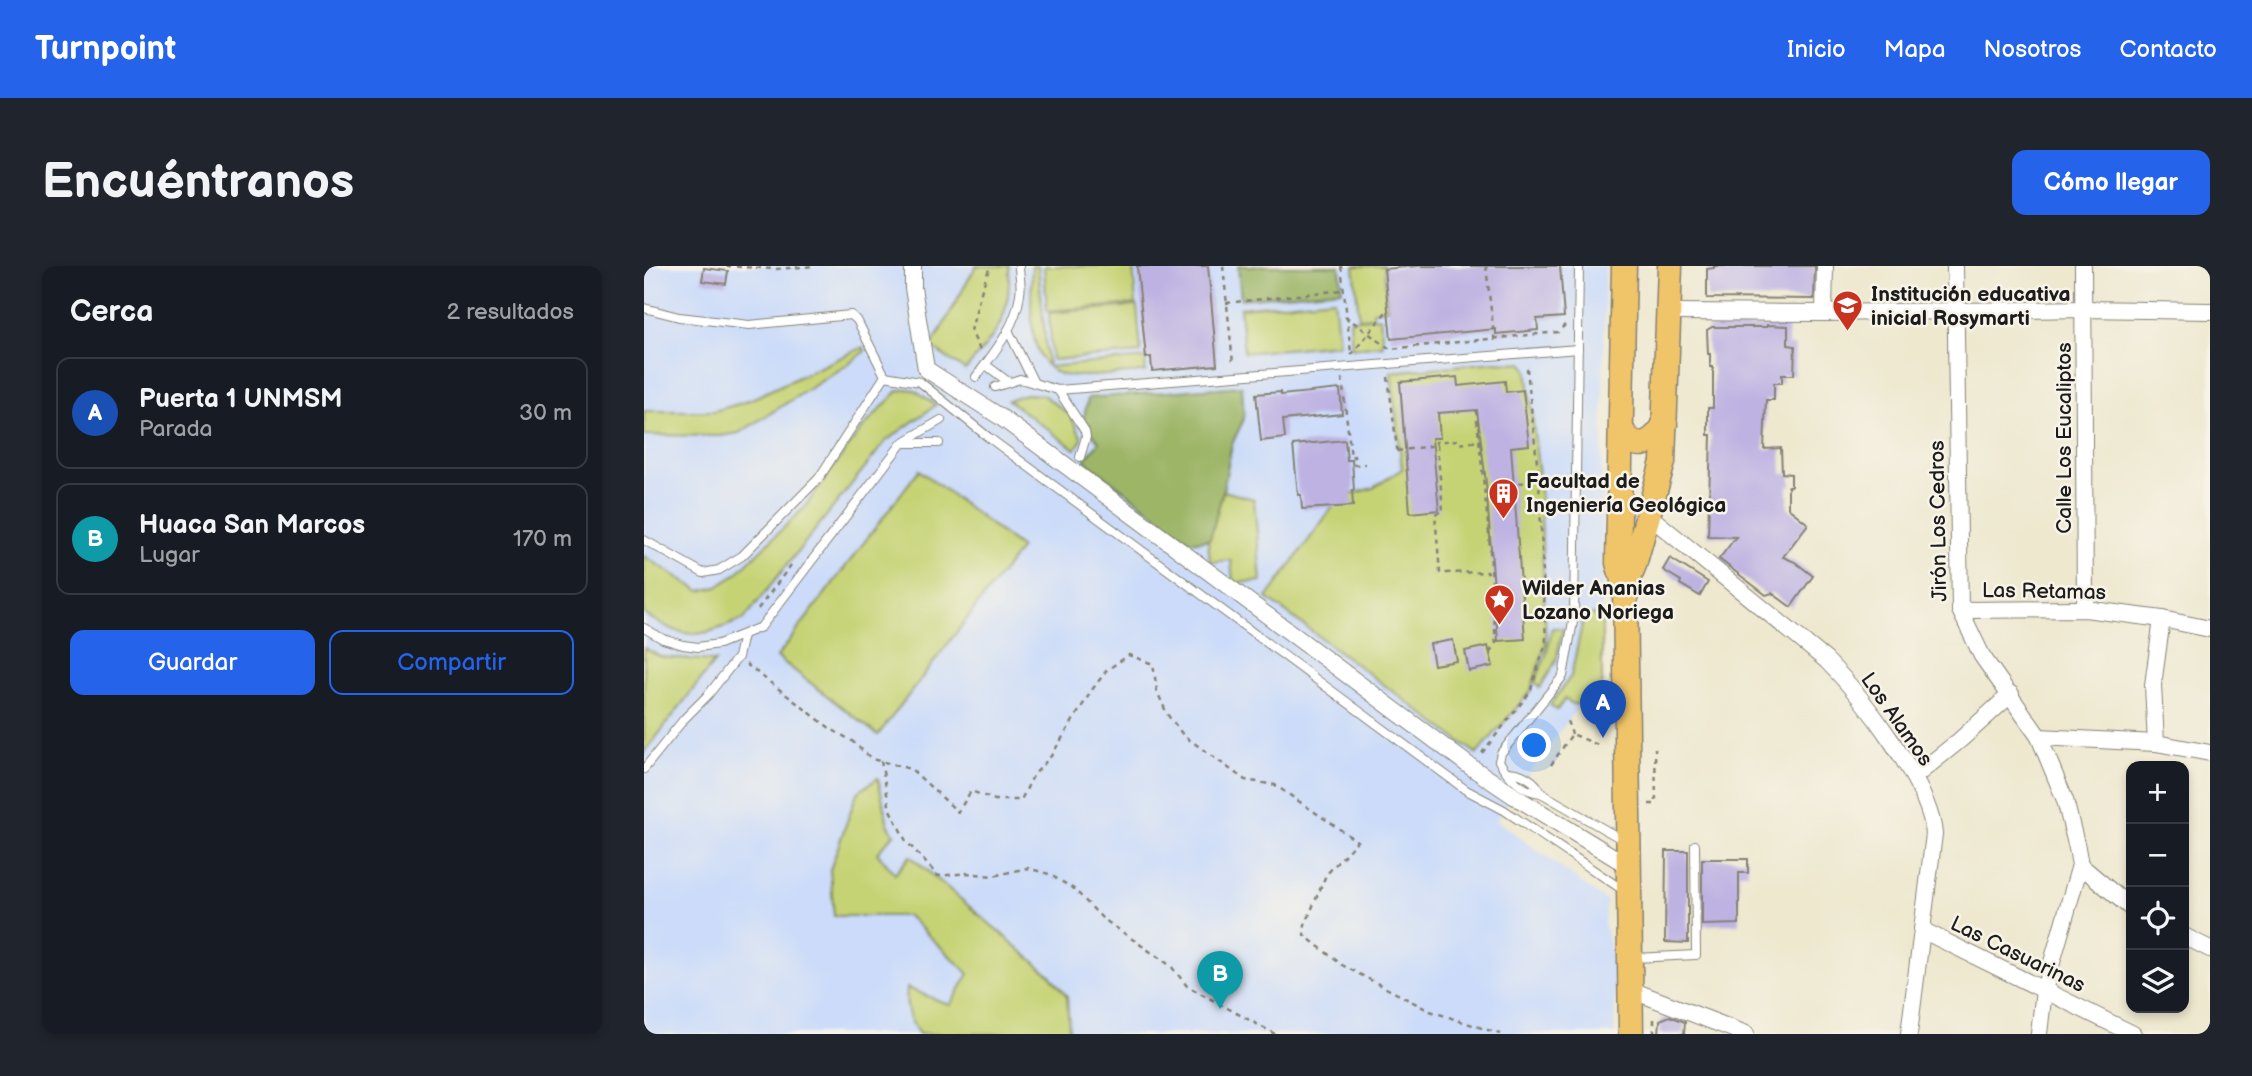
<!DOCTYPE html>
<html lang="es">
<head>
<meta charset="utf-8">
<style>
  body { margin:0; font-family:"Balsamiq Sans",sans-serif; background:#20242c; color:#f1f3f6 }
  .controls { position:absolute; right:21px; bottom:21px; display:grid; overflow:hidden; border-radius:14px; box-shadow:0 4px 10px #0003 }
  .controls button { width:63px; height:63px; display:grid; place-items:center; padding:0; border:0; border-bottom:2px solid #363941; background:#171b24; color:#f1f3f6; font:35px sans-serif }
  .you { position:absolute; left:891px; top:480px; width:24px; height:24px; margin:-18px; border:5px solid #fff; border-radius:50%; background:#1a73e8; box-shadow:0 0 0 10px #1a73e833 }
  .badge { display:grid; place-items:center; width:46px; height:46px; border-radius:50%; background:#2563eb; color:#fff; font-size:23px; font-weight:700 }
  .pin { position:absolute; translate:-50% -58px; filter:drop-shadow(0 2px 4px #0008) }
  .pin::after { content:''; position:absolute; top:37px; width:24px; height:21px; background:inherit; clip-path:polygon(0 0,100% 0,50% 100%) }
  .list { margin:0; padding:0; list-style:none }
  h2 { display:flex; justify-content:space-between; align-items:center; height:91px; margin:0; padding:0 28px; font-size:30px }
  h2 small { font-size:23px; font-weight:400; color:#9ea1a6 }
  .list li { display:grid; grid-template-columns:46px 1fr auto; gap:21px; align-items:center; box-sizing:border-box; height:112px; margin:0 14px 14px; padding:0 14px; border:2px solid #363941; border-radius:14px }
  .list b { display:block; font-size:26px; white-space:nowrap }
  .list p { margin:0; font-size:23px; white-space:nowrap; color:#9ea1a6 }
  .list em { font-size:23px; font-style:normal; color:#9ea1a6 }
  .actions { display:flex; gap:14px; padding:21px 28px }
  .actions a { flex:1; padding:16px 0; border:2px solid #2563eb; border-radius:14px; text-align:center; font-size:24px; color:#2563eb }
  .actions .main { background:#2563eb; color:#fff }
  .icon { flex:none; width:38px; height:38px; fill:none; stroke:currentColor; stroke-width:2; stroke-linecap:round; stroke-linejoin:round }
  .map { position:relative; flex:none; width:1566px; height:768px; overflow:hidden; border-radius:14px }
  header { display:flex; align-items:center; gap:42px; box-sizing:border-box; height:98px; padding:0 35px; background:#2563eb; color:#fff }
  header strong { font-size:33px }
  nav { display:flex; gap:38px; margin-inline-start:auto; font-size:24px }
  .intro { display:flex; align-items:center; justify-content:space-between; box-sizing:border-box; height:168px; padding:0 42px }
  h1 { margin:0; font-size:49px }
  .button { padding:18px 32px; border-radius:14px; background:#2563eb; color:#fff; font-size:24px; font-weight:700 }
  main { display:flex; gap:42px; padding:0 42px }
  aside { flex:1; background:#171b24; border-radius:14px; box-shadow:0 4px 10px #0003 }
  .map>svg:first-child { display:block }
</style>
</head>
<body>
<header>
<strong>Turnpoint</strong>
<nav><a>Inicio</a><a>Mapa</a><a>Nosotros</a><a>Contacto</a></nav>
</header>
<div class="intro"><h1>Encuéntranos</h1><a class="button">Cómo llegar</a></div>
<main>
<aside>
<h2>Cerca<small>2 resultados</small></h2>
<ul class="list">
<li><span class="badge" style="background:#1a4fb4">A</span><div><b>Puerta 1 UNMSM</b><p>Parada</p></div><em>30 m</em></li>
<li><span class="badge" style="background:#0f9aa8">B</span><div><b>Huaca San Marcos</b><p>Lugar</p></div><em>170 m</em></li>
</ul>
<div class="actions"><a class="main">Guardar</a><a>Compartir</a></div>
</aside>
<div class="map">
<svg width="1566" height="768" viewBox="0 0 1566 768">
  <rect width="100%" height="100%" fill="#f7f3e8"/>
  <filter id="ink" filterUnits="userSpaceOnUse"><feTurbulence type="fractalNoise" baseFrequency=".0143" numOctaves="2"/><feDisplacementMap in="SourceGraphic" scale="14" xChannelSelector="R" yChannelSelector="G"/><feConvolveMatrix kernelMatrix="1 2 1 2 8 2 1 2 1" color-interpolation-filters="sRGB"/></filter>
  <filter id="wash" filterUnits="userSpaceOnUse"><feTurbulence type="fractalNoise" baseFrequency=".00686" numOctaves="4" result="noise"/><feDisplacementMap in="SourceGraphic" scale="28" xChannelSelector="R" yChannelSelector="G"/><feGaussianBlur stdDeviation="1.57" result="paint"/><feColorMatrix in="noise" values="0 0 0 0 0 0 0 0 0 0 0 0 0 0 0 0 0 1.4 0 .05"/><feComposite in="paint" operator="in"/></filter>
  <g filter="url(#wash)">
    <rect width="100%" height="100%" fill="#eee8cf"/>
    <polygon fill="#cbdbf9" points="0,0 961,0 958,210 958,439 935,439 852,554 962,635 960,656 972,713 970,768 0,768"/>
    <g fill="#c6d375" stroke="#717848" stroke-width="2">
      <path d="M332 0H365C367 52 354 66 321 104L287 81Z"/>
      <path d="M388 0H394L404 101 502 92 501 106C477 107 451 111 426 110 379 107 387 33 388 0Z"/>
      <polygon points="400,0 489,0 492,38 403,45"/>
      <polygon points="710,0 740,0 743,43 729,45 729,51 715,52"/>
      <polygon points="690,33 695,78 600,87 596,42"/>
      <polygon points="493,40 497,87 408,94 405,47"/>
      <polygon points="736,51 739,79 708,82 706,54"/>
      <polygon points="219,81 221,85 206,97 95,167 76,170 0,169 0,145 70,145 101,136"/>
      <polygon points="851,96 878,97 883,103 896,221 902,377 886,426 833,488 623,332 695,232 729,222 758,203 747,106"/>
      <path d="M263 123 271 124 292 139 242 175 100 353C53 372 44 375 0 348V290L56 325 73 321 90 310 160 242 216 165 239 140 254 125Z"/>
      <polygon points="381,128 399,129 425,148 437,170 437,175 431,183 364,134"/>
      <polygon points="275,204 377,282 234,469 133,391"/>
      <polygon points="579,225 610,233 617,315 589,317 587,294 566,296 564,274"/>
      <polygon points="958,348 958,439 928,438 921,433 913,444 906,439 927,410 940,349"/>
      <polygon points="908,362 919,362 912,395 896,422 891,416 902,389"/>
      <polygon points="0,382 17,391 71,395 0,487"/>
      <path d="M234 512 244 558 250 568 233 587 251 608 266 590 406 709 423 730 425 763 430 768H275C264 753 261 740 263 722L306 739 325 708 264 650H190L186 604 213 527Z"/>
    </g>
    <g fill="#9cb566" stroke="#5c6841" stroke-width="2">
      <polygon points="594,0 696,0 698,24 597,33"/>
      <polygon points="598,120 600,153 588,178 579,225 566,273 547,276 440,194 455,176 439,155 444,132"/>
    </g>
    <g id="blocks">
      <g fill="#beb2e2">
        <polygon points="493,0 564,0 573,99 508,105 507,91 502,92"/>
        <polygon points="774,0 916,0 920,51 893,53 894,64 852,68 852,63 747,73 740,3"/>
        <polygon points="1070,0 1171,0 1170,33 1063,32 1063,3 1070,2"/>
        <polygon points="60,2 84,5 82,18 58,15"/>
        <polygon points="1123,59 1144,60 1144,79 1151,80 1150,109 1138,109 1138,117 1130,117 1130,134 1122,134 1120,183 1137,182 1138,207 1147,208 1147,220 1144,220 1144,242 1164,258 1139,291 1151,296 1169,310 1147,341 1128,327 1122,329 1075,293 1092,271 1064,270 1067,169 1064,169 1064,142 1069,142 1069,101 1066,101 1066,88 1064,88 1063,64 1068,61 1123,61"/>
        <polygon points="813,111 814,120 861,115 862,126 879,124 885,179 867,181 881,373 854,375 842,217 833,144 794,147 796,172 788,172 795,244 766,247 756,116"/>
        <polygon points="696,123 698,148 639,154 641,172 617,175 612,128 637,126 637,129"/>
        <polygon points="701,174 703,194 708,194 710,224 708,224 709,240 658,243 657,229 654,229 649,179"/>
        <polygon points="1026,292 1064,316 1056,330 1036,318 1037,315 1019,304"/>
        <polygon points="809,374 813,395 790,399 786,378"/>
        <polygon points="844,380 849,400 825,405 821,385"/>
        <polygon points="1022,585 1044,585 1044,677 1021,676"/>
        <polygon points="1058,593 1104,593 1104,607 1095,607 1095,658 1058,659"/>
        <polygon points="1026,750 1041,756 1040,768 1015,768 1016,754"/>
      </g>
    </g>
  </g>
  <g filter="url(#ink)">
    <use href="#blocks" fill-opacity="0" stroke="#858276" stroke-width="2"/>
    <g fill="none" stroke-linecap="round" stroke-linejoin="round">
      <defs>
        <g id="lane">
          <path d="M935 0 930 350 919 410 857 487 855 495C864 510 878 526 897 527L979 574"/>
          <polyline points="0,42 35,51 105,59 207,49 213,54 241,110 175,212 98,290 75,304 59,307 0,274"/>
          <polyline points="364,64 390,117"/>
          <polyline points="342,99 363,115"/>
          <polyline points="241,110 276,116"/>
          <path d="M332 111C351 85 372 61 376 28 378 19 375 9 375 0"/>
          <polyline points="351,121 376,113 414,124 934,83"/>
          <polyline points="414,124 441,165 442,171 436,191"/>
          <polyline points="344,171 822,524 860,544 979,624"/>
          <polyline points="261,177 295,177"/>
          <polyline points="0,362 19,373 39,379 54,381 75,378 117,361 258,177 297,154"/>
          <polyline points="0,503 40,453 64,429 94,391 99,369"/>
          <path d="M863 506C877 506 892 514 897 527"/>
          <polyline points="990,692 1052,689 1051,579"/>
        </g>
        <g id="street">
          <polyline points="269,0 269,22 282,103 358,152 827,501 870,530 986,601"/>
          <polyline points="1311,0 1316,344 1338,390 1395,471 1421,534 1433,582 1436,599 1400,724 1395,768"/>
          <polyline points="1439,0 1441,343"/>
          <polyline points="1025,46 1180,47 1440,43 1566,45"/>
          <polyline points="1180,47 1181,0"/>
          <path d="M1004 249 1182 394C1217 429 1286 518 1290 568L1265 768"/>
          <polyline points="1316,344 1441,343 1518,353 1566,363"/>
          <polyline points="1395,471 1512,477 1566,487"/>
          <polyline points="1512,477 1509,419 1518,353"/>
          <polyline points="1270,511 1316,474 1367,428"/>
          <polyline points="1436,599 1487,642"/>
          <polyline points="1278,664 1489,768"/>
          <polyline points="1540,670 1566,683"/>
          <polyline points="987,724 1102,768"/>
        </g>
        <g id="primary">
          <polyline points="980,0 974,297 981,321 987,768"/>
          <path d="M977 163C992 188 1009 178 1021 158"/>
          <polyline points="981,321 990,299 1019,196 1026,0"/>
        </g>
      </defs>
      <use href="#lane" stroke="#858276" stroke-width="10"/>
      <use href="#street" stroke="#858276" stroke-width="18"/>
      <use href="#primary" stroke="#858276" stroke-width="27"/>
      <g stroke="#858276" stroke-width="2.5" stroke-dasharray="5 5" stroke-linecap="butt">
        <polyline points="82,0 132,3 171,0"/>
        <polyline points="579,0 589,97"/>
        <polyline points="697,0 707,87"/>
        <polyline points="842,0 851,79"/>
        <polyline points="582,37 699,24"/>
        <polyline points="701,50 746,83 914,66 921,59"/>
        <polyline points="336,84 327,65 336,29 346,0"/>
        <polyline points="707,89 742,46"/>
        <polyline points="744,111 754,190"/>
        <polyline points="698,112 707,191 710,190 711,199 721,198"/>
        <polyline points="832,144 845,268 852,380 854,380"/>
        <polyline points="793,179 792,176 813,174 815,178 834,175"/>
        <polyline points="753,185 793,179 799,245 791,248 796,307 845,306"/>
        <polyline points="875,217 895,215"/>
        <polyline points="114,343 150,295"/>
        <polyline points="846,387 850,379"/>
        <polyline points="102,398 187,463 208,475 228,493 267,503 314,546 327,525 351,534 377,534 389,510 407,490 448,424 463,404 485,389 509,398 513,425 523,448 539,469 601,514 631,519 713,575 682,609 661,659 660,669 698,699 786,745 856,768"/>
        <polyline points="923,455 928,468"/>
        <polyline points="838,487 886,426 902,377 895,215 883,103 880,99"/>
        <polyline points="237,495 246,544 262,575 294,610 323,607 349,610 383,602 405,608 430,623 458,652 527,700 543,720 631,768"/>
        <polyline points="907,499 928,468 954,479"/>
        <polyline points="1005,538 1012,538 1011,482"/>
        <polyline points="1010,768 1010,750"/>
      </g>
      <use href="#lane" stroke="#fff" stroke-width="8"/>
      <use href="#street" stroke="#fff" stroke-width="16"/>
      <use href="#primary" stroke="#f0c469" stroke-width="24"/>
      <defs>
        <polyline id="lane-bridge" points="276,116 344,171"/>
      </defs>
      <use href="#lane-bridge" stroke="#858276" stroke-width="10" stroke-linecap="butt"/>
      <use href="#lane-bridge" stroke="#fff" stroke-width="8"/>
    </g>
  </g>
  <defs>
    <symbol id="school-pin" viewBox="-11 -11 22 30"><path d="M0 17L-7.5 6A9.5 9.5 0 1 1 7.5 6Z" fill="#c8321e" stroke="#f7f3e8"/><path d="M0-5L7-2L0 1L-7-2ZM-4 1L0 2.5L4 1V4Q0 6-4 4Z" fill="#fff"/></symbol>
    <symbol id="building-pin" viewBox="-11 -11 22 30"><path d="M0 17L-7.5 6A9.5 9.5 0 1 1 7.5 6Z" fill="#c8321e" stroke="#f7f3e8"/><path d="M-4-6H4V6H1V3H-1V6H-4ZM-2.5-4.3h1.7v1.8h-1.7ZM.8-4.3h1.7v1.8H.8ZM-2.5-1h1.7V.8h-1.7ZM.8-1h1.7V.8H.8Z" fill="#fff"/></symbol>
    <symbol id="sight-pin" viewBox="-11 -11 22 30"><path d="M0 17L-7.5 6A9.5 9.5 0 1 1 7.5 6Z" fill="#c8321e" stroke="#f7f3e8"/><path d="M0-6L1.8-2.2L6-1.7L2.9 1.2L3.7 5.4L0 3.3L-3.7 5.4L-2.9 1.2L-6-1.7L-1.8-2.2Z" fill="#fff"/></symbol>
  </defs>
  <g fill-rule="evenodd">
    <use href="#school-pin" x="1186" y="22" width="35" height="47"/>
    <use href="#building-pin" x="842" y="210" width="35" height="47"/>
    <use href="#sight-pin" x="838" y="316" width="35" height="47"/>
  </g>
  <g text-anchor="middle" stroke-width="5" stroke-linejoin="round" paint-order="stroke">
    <g font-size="21" font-weight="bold" fill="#1c1c1c" stroke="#f7f3e8" text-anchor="start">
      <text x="1227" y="35">Institución educativa<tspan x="1227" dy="24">inicial Rosymarti</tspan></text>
      <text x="882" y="222">Facultad de<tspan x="882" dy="24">Ingeniería Geológica</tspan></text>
      <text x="878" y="329">Wilder Ananias<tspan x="878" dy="24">Lozano Noriega</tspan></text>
    </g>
    <g font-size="21" fill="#1c1c1c" stroke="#f7f3e8">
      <text transform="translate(1420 172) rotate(-90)" y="7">Calle Los Eucaliptos</text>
      <text transform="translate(1294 255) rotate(-91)" y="7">Jirón Los Cedros</text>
      <text transform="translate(1400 325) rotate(1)" y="7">Las Retamas</text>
      <text transform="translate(1253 453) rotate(55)" y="7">Los Alamos</text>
      <text transform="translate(1374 688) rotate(26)" y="7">Las Casuarinas</text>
    </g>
  </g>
</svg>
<div class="controls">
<button>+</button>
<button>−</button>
<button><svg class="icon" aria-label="locate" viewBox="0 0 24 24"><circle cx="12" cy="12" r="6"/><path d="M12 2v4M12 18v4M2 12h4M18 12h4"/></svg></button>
<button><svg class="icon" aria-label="layers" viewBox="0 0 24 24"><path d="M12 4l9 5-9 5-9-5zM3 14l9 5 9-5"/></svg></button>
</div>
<div class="you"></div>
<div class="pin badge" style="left:959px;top:472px;background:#1a4fb4">A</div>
<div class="pin badge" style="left:576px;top:743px;background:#0f9aa8">B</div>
</div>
</main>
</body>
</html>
